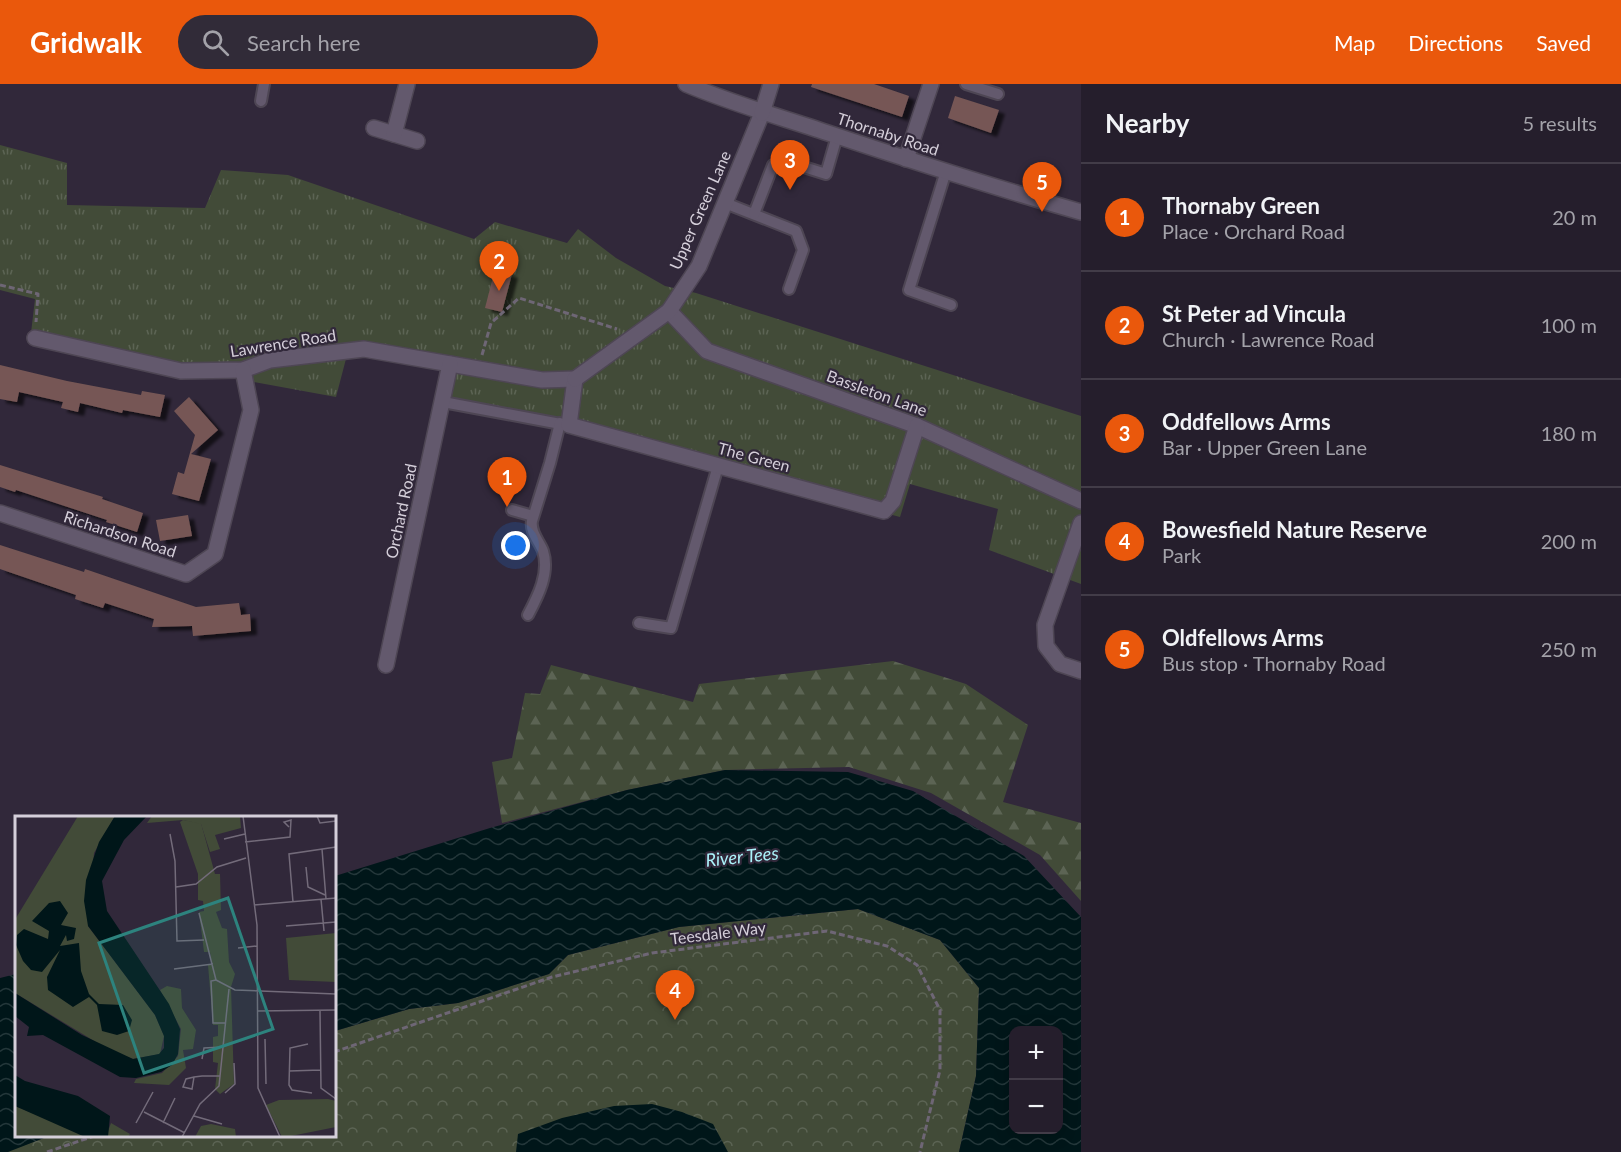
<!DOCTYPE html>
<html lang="en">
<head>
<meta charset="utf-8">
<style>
  body { margin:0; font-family:Lato,sans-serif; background:#312b38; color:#f1f3f6 }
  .controls { position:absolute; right:18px; bottom:18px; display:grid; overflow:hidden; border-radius:12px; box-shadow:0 3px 15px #0003 }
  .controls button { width:54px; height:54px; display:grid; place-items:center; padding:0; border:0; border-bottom:2px solid #423c48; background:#251e2c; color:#f1f3f6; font:30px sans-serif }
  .you { position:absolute; left:516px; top:462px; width:21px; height:21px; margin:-15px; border:4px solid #fff; border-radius:50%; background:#1a73e8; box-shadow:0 0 0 9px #1a73e833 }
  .badge { display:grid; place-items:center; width:39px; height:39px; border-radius:50%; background:#ea580c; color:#fff; font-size:20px; font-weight:700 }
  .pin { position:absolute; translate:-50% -50px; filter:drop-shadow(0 2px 3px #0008) }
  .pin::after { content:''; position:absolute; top:32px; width:21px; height:18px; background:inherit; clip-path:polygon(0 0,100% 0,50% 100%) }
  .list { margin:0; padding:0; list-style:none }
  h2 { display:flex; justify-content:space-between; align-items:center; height:78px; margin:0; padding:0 24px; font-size:26px }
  h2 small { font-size:20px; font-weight:400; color:#a3a2a9 }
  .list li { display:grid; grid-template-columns:39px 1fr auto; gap:18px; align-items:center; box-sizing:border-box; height:108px; padding:0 24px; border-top:2px solid #423c48 }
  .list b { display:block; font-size:22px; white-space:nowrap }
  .list p { margin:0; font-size:20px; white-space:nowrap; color:#a3a2a9 }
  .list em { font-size:20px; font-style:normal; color:#a3a2a9 }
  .icon { flex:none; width:33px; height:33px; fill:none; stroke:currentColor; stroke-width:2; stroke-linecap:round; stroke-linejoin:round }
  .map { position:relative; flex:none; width:1081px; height:1068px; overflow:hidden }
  header { display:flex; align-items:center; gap:36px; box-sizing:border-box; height:84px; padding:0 30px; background:#ea580c; color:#fff }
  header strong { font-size:28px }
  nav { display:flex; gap:33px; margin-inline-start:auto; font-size:21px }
  .search { width:420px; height:54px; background:#312b38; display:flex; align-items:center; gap:15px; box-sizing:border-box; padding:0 21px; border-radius:33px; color:#a3a2a9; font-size:22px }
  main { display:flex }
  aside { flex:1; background:#251e2c }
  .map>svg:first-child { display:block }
</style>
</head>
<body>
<header>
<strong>Gridwalk</strong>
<div class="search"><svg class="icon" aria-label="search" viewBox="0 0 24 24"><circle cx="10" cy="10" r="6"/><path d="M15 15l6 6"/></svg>Search here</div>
<nav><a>Map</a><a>Directions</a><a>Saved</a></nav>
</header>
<main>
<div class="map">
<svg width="1081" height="1068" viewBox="0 0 1081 1068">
  <defs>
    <pattern id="grass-tufts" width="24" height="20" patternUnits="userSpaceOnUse" patternTransform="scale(1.5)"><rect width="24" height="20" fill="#424b38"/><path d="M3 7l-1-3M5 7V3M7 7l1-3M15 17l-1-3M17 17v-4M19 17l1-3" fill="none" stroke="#5c6454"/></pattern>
    <pattern id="forest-firs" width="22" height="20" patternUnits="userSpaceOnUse" patternTransform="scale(1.5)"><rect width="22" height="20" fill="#424b38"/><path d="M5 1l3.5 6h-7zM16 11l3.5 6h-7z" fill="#5c6454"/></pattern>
    <pattern id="park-crowns" width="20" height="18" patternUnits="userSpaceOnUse" patternTransform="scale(1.5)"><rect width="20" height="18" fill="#424b38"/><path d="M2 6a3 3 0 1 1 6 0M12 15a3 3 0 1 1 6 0" fill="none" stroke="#5c6454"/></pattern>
    <pattern id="water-waves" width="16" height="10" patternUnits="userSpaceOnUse" patternTransform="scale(1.5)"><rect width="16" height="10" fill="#001619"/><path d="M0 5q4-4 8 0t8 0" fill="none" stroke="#24373a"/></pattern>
    <filter id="shadow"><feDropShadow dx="6" dy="4" stdDeviation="1.5" flood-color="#0009"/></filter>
  </defs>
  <rect width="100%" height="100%" fill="#31283a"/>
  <polygon fill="url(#grass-tufts)" points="0,61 67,79 67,121 205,124 221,86 288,91 474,155 495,138 567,159 578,145 616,174 665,202 696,209 1081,332 1081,500 989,466 998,425 910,400 900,433 569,345 439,321 446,284 362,269 347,271 336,313 182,285 31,249 35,215 0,206"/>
  <polygon fill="url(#forest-firs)" points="893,577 966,600 1028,641 1003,718 1081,739 1081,817 1040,771 931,709 849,683 725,686 627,706 502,739 492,678 512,674 525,609 540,610 551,581 693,618 699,600"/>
  <polygon fill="url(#park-crowns)" points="858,825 940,856 979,904 976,992 959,1068 6,1068 49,1052 334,1052 335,947 409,925 458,919 549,890 568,871 679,843"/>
  <g fill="url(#water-waves)" fill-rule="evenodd">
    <path d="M725 686 848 688 913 707 1024 772 1081 833V1068H959L976 992 979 904 940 856 858 825 679 843 568 871 549 890 458 919 409 925 335 947V792L490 744 627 706ZM1014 946H1058V1046H1014Z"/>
    <polygon points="16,890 16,1052 49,1052 8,1068 0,1068 0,894"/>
    <polygon points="652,1020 682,1028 713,1040 728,1068 516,1068 518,1050 562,1034 614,1022"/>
  </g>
  <g fill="#765755" filter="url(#shadow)">
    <polygon points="812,0 874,0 909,12 902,33 811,3"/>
    <polygon points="955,12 999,26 991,49 948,34"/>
    <polygon points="495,185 512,190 502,228 485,224"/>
    <polygon points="0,281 67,297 141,311 142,307 165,311 160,333 123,326 122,329 80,319 78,328 61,324 63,318 19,308 17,318 0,315"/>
    <polygon points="189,313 218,346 191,370 211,375 199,417 172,410 178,388 184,390 195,351 174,327"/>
    <polygon points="0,381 103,413 102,415 143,429 137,448 106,438 107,436 16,406 15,408 0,403"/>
    <polygon points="188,431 192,452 160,457 156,436"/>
    <polygon points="0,461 84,488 85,485 196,523 239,519 241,531 250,530 251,547 193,552 192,542 152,543 154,535 105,519 103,524 75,515 76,511 0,485"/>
  </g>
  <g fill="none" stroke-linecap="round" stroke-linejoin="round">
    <defs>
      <g id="service">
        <polyline points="966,0 998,10"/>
        <polyline points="261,17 264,0"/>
        <polyline points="946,87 909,206 951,221"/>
        <polyline points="725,119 796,147 803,166 789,205"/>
        <polyline points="754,130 773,81 788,78 826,90 837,52"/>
        <polyline points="443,318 566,341"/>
        <polyline points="512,426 533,432"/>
        <path d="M528 531C538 512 550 489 543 467 539 457 530 448 532 437L550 379 560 339"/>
        <polyline points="639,539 671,544 718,382"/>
      </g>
      <g id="minor">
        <polyline points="374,44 417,57"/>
        <polyline points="394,50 407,0"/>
        <polyline points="906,75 931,0"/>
        <polyline points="669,227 707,267 917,342 1081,417"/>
        <polyline points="35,254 181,287 243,286 270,276 364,265 542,296 575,295"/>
        <polyline points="575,295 569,341 884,427 893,417 917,342"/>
        <polyline points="575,295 669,227 699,182 762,29"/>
        <polyline points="0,429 186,490 215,470 251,326 243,286"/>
        <polyline points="1081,439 1045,541 1046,562 1060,580 1081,587"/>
        <polyline points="386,581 450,280"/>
      </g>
      <g id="tertiary">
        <path d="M686 0C733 20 781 33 828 49 912 77 996 104 1081 128"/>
        <polyline points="762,29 771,0"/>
      </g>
    </defs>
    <use href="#service" stroke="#4e4654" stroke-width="14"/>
    <use href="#minor" stroke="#4e4654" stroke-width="18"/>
    <use href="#tertiary" stroke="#4e4654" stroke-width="18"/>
    <g stroke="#6e6675" stroke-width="3" stroke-dasharray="6 3" stroke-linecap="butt">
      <polyline points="0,201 38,210 36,238"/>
      <polyline points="482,271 491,239 519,214 617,245"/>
      <polyline points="334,968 552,893 652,869 827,847 887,862 917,881 940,926 940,986 920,1068"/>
      <polyline points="47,1068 94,1052"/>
    </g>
    <use href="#service" stroke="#63596d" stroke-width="10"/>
    <use href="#minor" stroke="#63596d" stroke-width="15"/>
    <use href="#tertiary" stroke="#63596d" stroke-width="15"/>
  </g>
  <g text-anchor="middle" stroke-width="4.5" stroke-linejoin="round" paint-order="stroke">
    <g font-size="16" fill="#d5cfda" stroke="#31283a">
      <text transform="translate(888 50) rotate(18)" y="6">Thornaby Road</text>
      <text transform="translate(700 126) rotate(-66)" y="6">Upper Green Lane</text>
      <text transform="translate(283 259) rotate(-9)" y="6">Lawrence Road</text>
      <text transform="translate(877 309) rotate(20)" y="6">Bassleton Lane</text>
      <text transform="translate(754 373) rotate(15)" y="6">The Green</text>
      <text transform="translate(401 427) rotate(-78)" y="6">Orchard Road</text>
      <text transform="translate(120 450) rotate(18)" y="6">Richardson Road</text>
      <text transform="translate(718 849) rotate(-7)" y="6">Teesdale Way</text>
    </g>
    <g font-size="18" font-style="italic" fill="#abf2fa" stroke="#31283a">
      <text transform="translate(742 773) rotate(-6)" y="6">River Tees</text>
    </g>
  </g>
  <g transform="translate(15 732)">
    <rect width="321" height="321" fill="#31283a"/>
    <path d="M168 4 186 7 200 58H205L206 94 201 96 207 112 212 113 214 146 220 158 216 171 219 268 205 278 200 273 203 247 198 246V221L203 220V209H198L193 149 197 148 195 136H189L184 96 189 95 188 85 183 84V58L165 6Z" fill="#424b38"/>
    <path d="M137 0H168V4L132 7ZM152 170 166 173 167 192 181 214 178 233 168 234 171 252 154 269 119 267 121 263 147 257 163 240 166 213 145 174ZM96 307 115 318 113 321H91Z" fill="#424b38"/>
    <path d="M63 0H100L79 37 73 110 140 199 149 220 145 238 118 243 94 234 0 177 1 102ZM321 117V166L274 164 271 122ZM313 283 321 285V311L271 321H267L251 289 264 284ZM0 290 68 317 70 321H0Z" fill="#424b38"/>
    <path d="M168 0H225L226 12 200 19 205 33 195 36 186 8 168 4Z" fill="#424b38"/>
    <path d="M196 308 220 313 221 321H180L186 310Z" fill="#424b38"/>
    <path d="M100 0H132L109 24 87 65 92 95 154 188 165 213 163 238 157 249 146 256 121 262 105 261 28 219 12 220 14 211 0 200V177L67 219 118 243 144 238 149 232V220L140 199 73 110 69 85 71 64 84 26ZM45 85 53 97 46 109 61 112 59 123 52 125 51 119 45 130 64 127 66 155 74 178 84 188 108 189 117 204 114 215 102 219 87 215 82 189 74 181 58 191 33 174 32 161 45 134 27 156 16 154 8 145 1 129 2 119 9 113 33 123 34 115 17 105 34 87ZM0 259 10 265 63 280 95 300 93 321H70L0 290Z" fill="#001619"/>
    <path fill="none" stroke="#736b7a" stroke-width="1.5" d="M228 0 242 109 243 272 265 321M302 0 305 7 321 5M155 18 160 45 162 125 189 124M209 23 230 18M230 26 275 21 276 4 269 6 274 11M307 33 311 83M291 51 293 71 310 79M161 71 181 68 202 51 231 42M306 83 309 115M278 86 274 38 321 31M239 89 321 82M184 97 201 164M271 110 321 106M223 132 242 130M159 153 198 148M201 164 220 174 321 178M201 164 196 165 198 207H210M242 195 321 194M305 195 306 272 321 283M250 223 251 268M293 228 275 232 274 269 277 274 297 277M187 243 189 232 208 231M274 255 306 254M179 261 177 273 168 271 171 263 179 261 187 260H205M210 277 220 268 219 247M129 296 170 317M179 300 207 308M121 307 138 276M148 307 160 282M167 321 185 288 204 270 214 173"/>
    <path fill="#2d837e" fill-opacity="0.15" stroke="#2d837e" stroke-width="3" d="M213 82 258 213 129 257 84 127Z"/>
    <rect width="321" height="321" fill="none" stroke="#d5cfda" stroke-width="3"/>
  </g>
</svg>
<div class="controls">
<button>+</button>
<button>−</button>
</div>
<div class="you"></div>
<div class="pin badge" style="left:507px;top:423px">1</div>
<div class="pin badge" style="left:499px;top:207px">2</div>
<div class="pin badge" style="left:790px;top:106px">3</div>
<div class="pin badge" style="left:675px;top:936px">4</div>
<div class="pin badge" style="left:1042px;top:128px">5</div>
</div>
<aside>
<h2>Nearby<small>5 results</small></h2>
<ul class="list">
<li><span class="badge">1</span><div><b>Thornaby Green</b><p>Place · Orchard Road</p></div><em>20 m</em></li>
<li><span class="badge">2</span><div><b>St Peter ad Vincula</b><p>Church · Lawrence Road</p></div><em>100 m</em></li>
<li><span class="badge">3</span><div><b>Oddfellows Arms</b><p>Bar · Upper Green Lane</p></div><em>180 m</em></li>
<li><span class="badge">4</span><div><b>Bowesfield Nature Reserve</b><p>Park</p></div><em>200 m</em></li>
<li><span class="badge">5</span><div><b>Oldfellows Arms</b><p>Bus stop · Thornaby Road</p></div><em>250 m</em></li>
</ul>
</aside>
</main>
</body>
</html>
